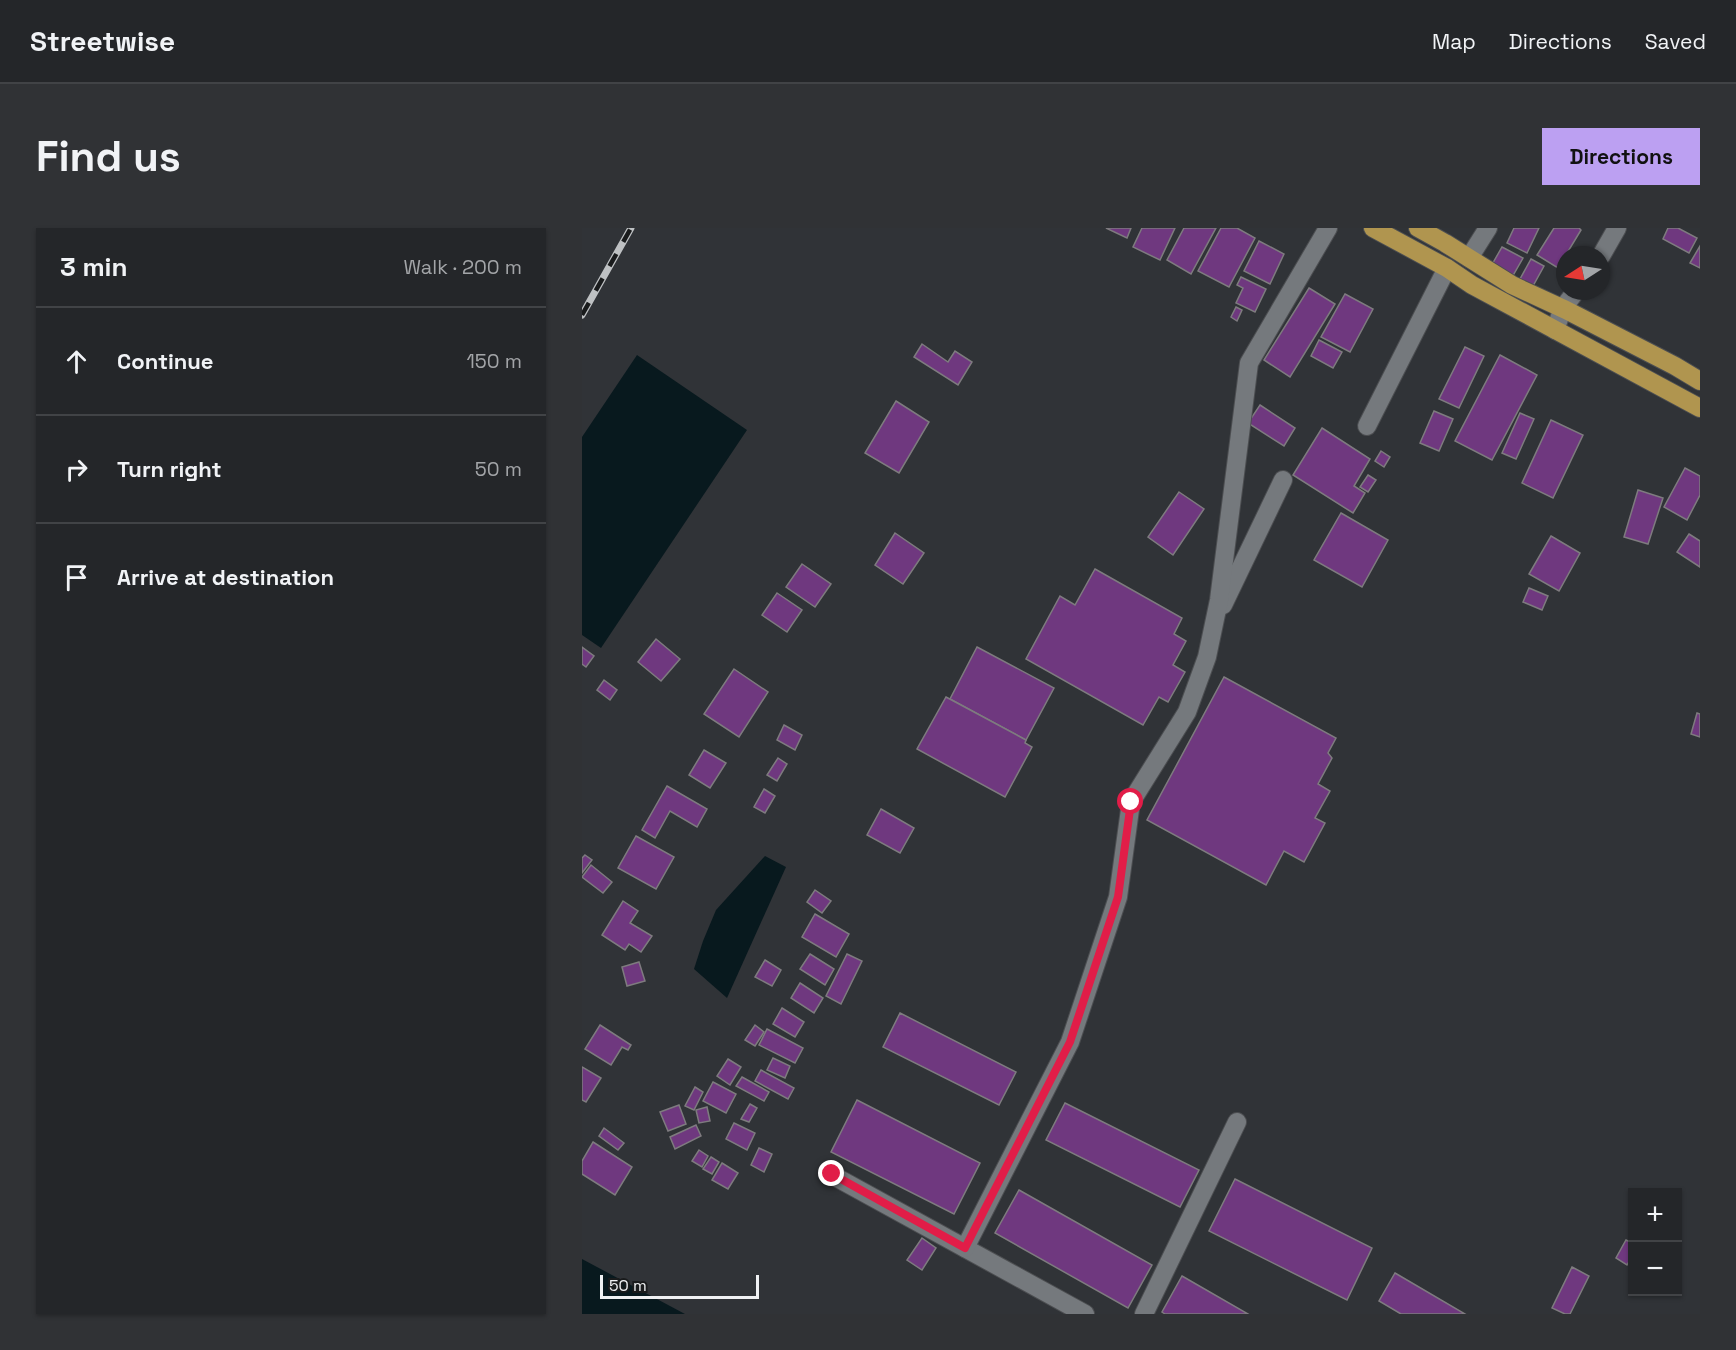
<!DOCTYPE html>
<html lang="en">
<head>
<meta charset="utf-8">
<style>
  body { margin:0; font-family:"Space Grotesk",sans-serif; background:#303235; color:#f1f3f6 }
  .controls { position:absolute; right:18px; bottom:18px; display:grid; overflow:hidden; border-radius:0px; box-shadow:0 2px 4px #0004 }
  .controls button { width:54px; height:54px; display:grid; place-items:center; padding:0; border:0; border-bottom:2px solid #414346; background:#242629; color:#f1f3f6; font:30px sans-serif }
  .compass { position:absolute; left:974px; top:18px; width:54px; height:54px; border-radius:50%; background:#242629; box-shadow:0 2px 4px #0004; rotate:258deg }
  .scale { position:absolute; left:18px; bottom:15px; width:159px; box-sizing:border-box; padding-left:6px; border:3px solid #eff1f3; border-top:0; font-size:16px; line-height:21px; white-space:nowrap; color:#eff1f3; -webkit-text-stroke:4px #191b1c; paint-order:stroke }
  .stop { position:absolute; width:18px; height:18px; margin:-14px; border:4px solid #e11d48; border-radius:50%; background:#fff }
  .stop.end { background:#e11d48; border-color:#fff; box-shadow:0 2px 6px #0008 }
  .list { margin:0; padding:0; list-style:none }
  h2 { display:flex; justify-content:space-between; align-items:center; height:78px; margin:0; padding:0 24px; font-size:26px }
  h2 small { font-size:20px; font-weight:400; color:#a3a5a8 }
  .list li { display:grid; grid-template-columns:39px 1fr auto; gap:18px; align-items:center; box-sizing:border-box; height:108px; padding:0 24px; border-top:2px solid #414346 }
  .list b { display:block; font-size:22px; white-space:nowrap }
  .list em { font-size:20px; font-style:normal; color:#a3a5a8 }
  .icon { flex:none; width:33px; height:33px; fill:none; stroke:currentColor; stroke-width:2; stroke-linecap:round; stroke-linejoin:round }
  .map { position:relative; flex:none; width:1118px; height:1086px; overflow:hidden; border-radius:0px }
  header { display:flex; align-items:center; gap:36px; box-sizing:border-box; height:84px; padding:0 30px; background:#242629; border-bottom:2px solid #414346 }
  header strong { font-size:28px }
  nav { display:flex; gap:33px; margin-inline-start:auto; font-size:21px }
  .intro { display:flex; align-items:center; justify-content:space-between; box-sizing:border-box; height:144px; padding:0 36px }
  h1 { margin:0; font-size:42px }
  .button { padding:15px 27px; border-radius:0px; background:#bca0f2; color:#111; font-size:21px; font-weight:700 }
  main { display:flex; gap:36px; padding:0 36px }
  aside { flex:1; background:#242629; border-radius:0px; box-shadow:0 2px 4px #0004 }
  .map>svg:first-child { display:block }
</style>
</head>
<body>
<header>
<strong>Streetwise</strong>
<nav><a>Map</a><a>Directions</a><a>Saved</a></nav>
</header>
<div class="intro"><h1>Find us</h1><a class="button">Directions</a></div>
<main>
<aside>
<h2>3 min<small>Walk · 200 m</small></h2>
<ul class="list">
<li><svg class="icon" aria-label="ahead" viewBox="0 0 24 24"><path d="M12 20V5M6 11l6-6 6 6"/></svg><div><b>Continue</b></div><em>150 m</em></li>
<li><svg class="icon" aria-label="right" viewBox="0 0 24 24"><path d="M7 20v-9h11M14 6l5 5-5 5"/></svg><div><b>Turn right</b></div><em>50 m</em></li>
<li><svg class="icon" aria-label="arrive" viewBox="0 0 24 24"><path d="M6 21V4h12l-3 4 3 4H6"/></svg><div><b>Arrive at destination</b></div></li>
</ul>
</aside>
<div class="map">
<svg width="1118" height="1086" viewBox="0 0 1118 1086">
  <rect width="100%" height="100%" fill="#303337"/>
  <g fill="#08191e">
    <polygon points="55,127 165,202 19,420 0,407 0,209"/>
    <polygon points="183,628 204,639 145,770 112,741 121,713 134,682"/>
    <polygon points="0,1031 103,1086 0,1086"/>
  </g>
  <g fill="#6f387f" stroke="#7e7b7f" stroke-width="1.5">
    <polygon points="524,0 549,0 545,10"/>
    <polygon points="560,0 593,0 578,32 551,19"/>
    <polygon points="602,0 634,0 609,46 585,32"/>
    <polygon points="639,0 655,0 673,10 647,59 616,43"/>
    <polygon points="932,0 957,0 945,25 925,15"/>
    <polygon points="972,0 997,0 999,2 976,40 955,27"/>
    <polygon points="1086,0 1096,0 1115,10 1107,25 1081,11"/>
    <polygon points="677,13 702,26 688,56 662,43"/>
    <polygon points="1118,18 1118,40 1108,35"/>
    <polygon points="920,19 941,30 929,51 908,40"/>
    <polygon points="949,31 962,38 951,58 938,51"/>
    <polygon points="659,49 684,61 673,84 654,75 661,60 655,57"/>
    <polygon points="727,60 753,76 708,149 682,132"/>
    <polygon points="763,66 791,81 768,124 739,109"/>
    <polygon points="654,79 660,82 655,93 649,89"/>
    <polygon points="737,112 760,124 751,140 729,128"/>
    <polygon points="340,116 366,134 373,123 390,134 376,157 332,129"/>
    <polygon points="883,119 902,128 877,180 857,171"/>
    <polygon points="918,127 955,147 910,232 873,213"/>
    <polygon points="314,173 347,194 317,245 283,225"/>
    <polygon points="678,177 713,200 702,218 666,195"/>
    <polygon points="852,183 871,191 857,223 838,215"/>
    <polygon points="938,185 952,191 934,231 920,225"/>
    <polygon points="969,192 1001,207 971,270 940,255"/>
    <polygon points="740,200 788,231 772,258 783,265 771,285 711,247"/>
    <polygon points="799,223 808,229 802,239 793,233"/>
    <polygon points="1103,240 1118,248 1118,267 1105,292 1082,279"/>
    <polygon points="786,247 794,252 786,264 778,259"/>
    <polygon points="1056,262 1081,270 1066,316 1042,309"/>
    <polygon points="597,264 622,281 591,327 566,309"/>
    <polygon points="759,285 806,312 780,359 732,332"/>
    <polygon points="313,305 342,325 321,356 293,337"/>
    <polygon points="1107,306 1118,313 1118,339 1095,324"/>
    <polygon points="969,308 998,325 977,363 947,346"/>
    <polygon points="220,336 249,356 233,379 204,359"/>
    <polygon points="513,341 600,390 592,406 604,413 591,437 603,444 586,474 577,469 561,497 444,431 478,368 493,377"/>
    <polygon points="947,360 966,368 960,382 941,374"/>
    <polygon points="195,365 220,382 205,404 180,387"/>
    <polygon points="74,411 98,431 79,453 56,434"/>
    <polygon points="0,419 12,428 4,439 0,436"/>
    <polygon points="395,419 472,460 444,512 368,471"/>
    <polygon points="152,441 186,464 157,509 122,486"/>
    <polygon points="642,449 754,510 746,525 750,530 736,556 748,563 733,590 743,595 722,634 702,623 684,657 565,592"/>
    <polygon points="22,452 35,462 28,472 15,462"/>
    <polygon points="364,469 444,512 443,515 450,519 423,569 335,521"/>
    <polygon points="1115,485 1118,486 1118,509 1109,506"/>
    <polygon points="202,497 220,507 213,522 195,512"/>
    <polygon points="122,522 144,535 128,560 107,547"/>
    <polygon points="196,530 205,536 195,553 185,547"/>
    <polygon points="85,558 125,581 115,599 88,583 73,610 60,602"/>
    <polygon points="182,561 193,568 183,585 172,579"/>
    <polygon points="299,581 332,600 318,625 285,607"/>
    <polygon points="54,608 92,629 74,661 36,640"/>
    <polygon points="3,627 10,632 0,645 0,630"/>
    <polygon points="9,637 30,654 21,665 0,649"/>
    <polygon points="233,662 249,673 240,685 225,674"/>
    <polygon points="41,673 56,683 48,695 70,708 59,724 47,716 43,722 20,707"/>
    <polygon points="233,686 267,706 254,729 220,709"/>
    <polygon points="228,726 252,741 243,757 218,741"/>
    <polygon points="265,726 280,733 259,776 244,768"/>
    <polygon points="183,732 199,742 190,758 173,749"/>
    <polygon points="57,734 63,753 45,758 40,739"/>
    <polygon points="218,755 241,770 232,785 209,770"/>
    <polygon points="200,780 222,794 213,809 191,796"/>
    <polygon points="318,785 434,844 417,877 301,819"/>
    <polygon points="18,797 49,817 46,822 40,819 29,837 3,821"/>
    <polygon points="173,797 182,804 173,818 163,812"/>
    <polygon points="185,801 221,820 213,835 177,817"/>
    <polygon points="191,830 208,838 203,850 185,842"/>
    <polygon points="146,831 159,839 148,857 135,848"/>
    <polygon points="0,839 19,850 4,874 0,872"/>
    <polygon points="179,842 212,860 206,871 173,853"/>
    <polygon points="160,849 187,864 182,873 154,858"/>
    <polygon points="131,854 154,866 144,885 121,873"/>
    <polygon points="113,859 121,864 112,882 103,878"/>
    <polygon points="275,872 398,935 372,986 249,924"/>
    <polygon points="483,875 617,942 598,979 464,912"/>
    <polygon points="168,876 175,880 167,894 159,891"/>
    <polygon points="97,877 104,896 86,903 78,884"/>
    <polygon points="125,879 128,893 117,895 114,882"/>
    <polygon points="152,895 173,905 165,922 144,911"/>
    <polygon points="114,897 119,908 93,921 88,909"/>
    <polygon points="22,900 42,915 36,922 17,908"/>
    <polygon points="11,914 50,939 33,967 0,946 0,933"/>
    <polygon points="177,920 190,926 182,944 169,937"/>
    <polygon points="117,922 126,928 120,939 110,933"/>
    <polygon points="129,929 137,934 130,946 121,941"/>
    <polygon points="140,935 156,945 146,961 130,952"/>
    <polygon points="653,951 790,1020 765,1072 627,1003"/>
    <polygon points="437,962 570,1037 546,1080 413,1005"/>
    <polygon points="340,1010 354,1020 340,1042 325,1032"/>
    <polygon points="1044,1012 1050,1015 1050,1028 1045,1037 1034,1030"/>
    <polygon points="990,1039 1007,1048 988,1086 983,1086 970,1080"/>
    <polygon points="813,1045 883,1086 819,1086 797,1073"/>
    <polygon points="600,1048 666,1086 583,1086 580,1084"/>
  </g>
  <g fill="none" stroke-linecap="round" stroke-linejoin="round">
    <defs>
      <g id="minor">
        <polyline points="1019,28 1035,0"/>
        <polyline points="887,30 906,0"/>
        <polyline points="973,102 981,80 994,63"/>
        <polyline points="785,198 865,40"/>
        <polyline points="641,377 701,252"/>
        <polyline points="250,947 503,1086"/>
        <polyline points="383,1020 488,814 536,669 549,574 605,484 625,429 637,372 667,135 746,0"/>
        <polyline points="562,1086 655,894"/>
      </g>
      <g id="major">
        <polyline points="791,0 865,40 890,57 1118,180"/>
        <polyline points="836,0 863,15 930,57 984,82 1093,138 1118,153"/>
      </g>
    </defs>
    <use href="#minor" stroke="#4c4e51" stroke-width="20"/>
    <use href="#major" stroke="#4c4e51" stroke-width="20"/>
    <use href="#minor" stroke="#75797d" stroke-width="18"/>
    <use href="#major" stroke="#b0954f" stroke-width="18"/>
    <defs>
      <polyline id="rail" points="0,87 49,0"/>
    </defs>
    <use href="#rail" stroke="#bec1c3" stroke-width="7"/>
    <use href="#rail" stroke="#191b1c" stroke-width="4.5" stroke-dasharray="14" stroke-linecap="butt"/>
  </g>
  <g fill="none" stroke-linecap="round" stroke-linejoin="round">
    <polyline stroke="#e11d48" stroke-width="8" points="250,946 383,1020 488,814 536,669 549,574"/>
  </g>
</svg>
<div class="controls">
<button>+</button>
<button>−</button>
</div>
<svg class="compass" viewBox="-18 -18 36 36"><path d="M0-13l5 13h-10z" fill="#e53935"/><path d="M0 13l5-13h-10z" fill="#a3a5a8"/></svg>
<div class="scale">50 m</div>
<div class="stop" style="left:549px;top:574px"></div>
<div class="stop end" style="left:250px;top:946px"></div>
</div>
</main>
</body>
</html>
